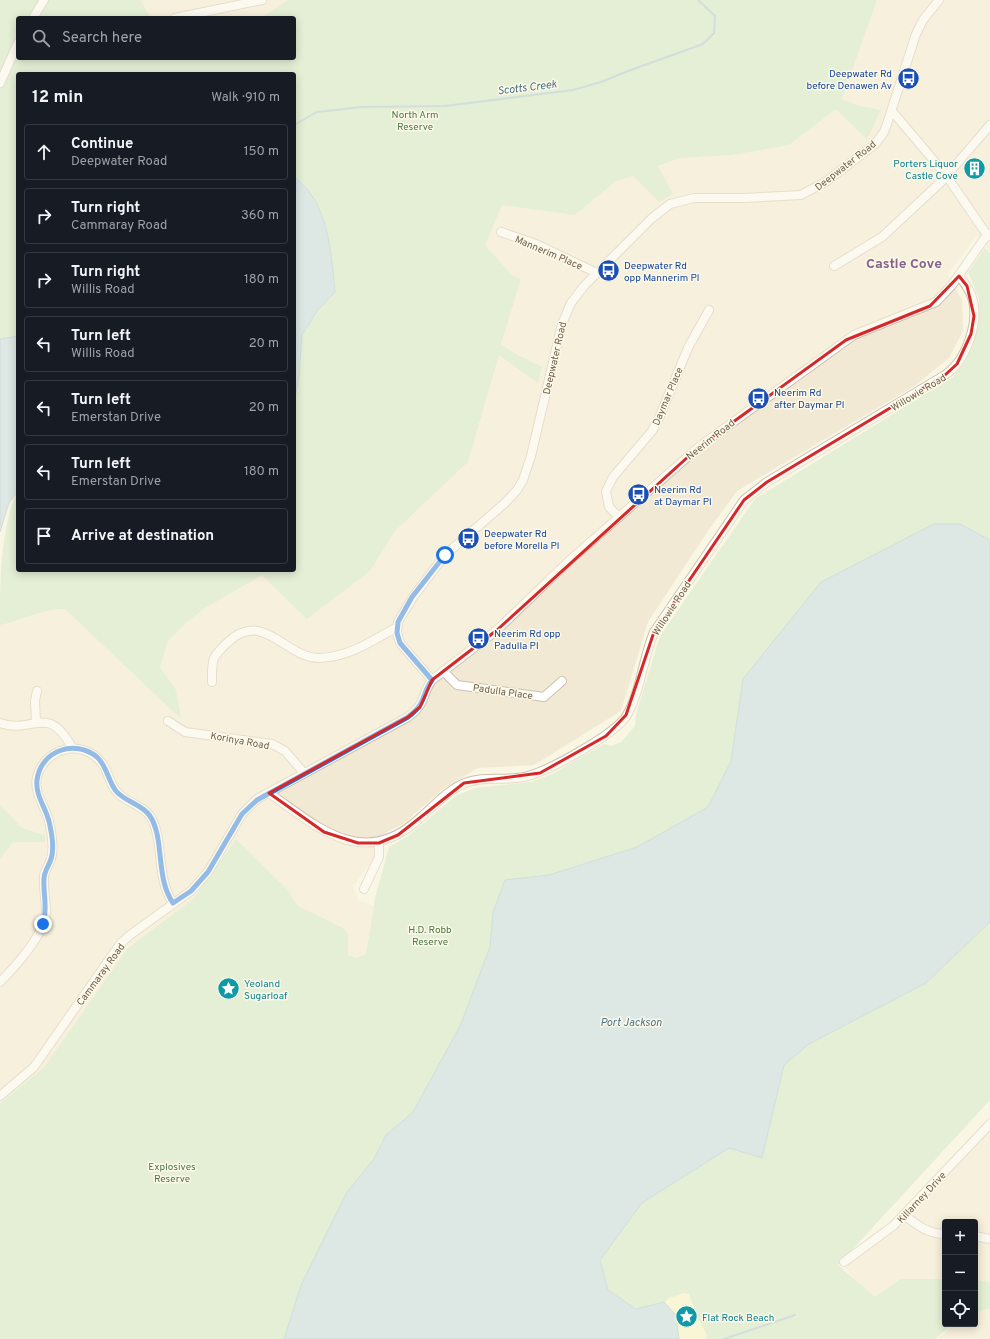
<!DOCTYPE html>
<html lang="en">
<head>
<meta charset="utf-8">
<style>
  body { margin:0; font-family:Overpass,sans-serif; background:#242831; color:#f1f3f6 }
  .controls { position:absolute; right:12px; bottom:12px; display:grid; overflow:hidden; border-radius:4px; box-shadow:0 2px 10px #0003 }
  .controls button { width:36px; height:36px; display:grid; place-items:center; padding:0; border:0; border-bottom:1px solid #363941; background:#171b24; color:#f1f3f6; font:20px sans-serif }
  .stop { position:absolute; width:12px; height:12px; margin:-9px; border:3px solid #1a73e8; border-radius:50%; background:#fff }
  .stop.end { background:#1a73e8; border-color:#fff; box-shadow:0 1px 4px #0008 }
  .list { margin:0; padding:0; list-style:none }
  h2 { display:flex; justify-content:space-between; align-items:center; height:52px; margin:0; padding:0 16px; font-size:17px }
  h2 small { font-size:13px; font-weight:400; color:#9ea1a6 }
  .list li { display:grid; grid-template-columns:26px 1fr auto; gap:12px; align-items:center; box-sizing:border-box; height:56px; margin:0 8px 8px; padding:0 8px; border:1px solid #363941; border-radius:4px }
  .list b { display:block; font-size:15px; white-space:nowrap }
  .list p { margin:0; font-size:13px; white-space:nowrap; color:#9ea1a6 }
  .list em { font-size:13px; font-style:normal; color:#9ea1a6 }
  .icon { flex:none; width:22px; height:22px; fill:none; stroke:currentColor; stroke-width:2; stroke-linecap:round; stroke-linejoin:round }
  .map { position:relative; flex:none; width:990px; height:1339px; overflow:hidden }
  .search { position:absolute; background:#171b24; box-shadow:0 2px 10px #0003; left:16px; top:16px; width:280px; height:44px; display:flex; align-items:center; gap:10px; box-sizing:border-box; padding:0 14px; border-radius:4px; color:#9ea1a6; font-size:15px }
  .panel { position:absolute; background:#171b24; box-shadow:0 2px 10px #0003; left:16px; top:72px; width:280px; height:500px; border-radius:4px }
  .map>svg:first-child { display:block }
</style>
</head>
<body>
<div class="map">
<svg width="990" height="1339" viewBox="0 0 990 1339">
  <rect width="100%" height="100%" fill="#faf6e4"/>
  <g fill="#f1e9d3">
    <polygon points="130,0 287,0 262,18 140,18"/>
    <polygon points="877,0 990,0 990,253 977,235 948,275 962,300 963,331 949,358 913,387 737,491 706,534 648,622 621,711 534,765 478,768 443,789 403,824 387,832 376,856 353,886 358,900 373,906 366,954 356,958 348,955 348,933 343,928 298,906 287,889 236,839 194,898 127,949 45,1066 0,1104 0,859 13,841 45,842 45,835 22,828 0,805 0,625 16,622 44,611 65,609 180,718 176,690 160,667 168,641 186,623 205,608 262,575 307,618 370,571 395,531 468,462 499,355 539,383 521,356 501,344 521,279 511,274 485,245 502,204 575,215 616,181 680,158 732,155 789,145 836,109 881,110 860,106 842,99"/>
    <polygon points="990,1131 990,1283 975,1282 975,1222 945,1222 945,1282 872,1304 845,1267 893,1232"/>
    <polygon points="990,1307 990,1339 937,1339 955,1324 975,1324 975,1310"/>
  </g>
  <g fill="#cbe6c3">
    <path d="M0 0H140L151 18H18V58H294V18H262L287 0H877L842 99 860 106 881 110 867 139 836 109 789 145 732 155 680 158 658 166 673 194 659 202 633 176 616 181 575 215 502 205 485 245 511 274 521 279 501 344 520 356 542 367 538 383 499 355 468 462 395 531 370 571 307 619 262 575 205 608 186 623 168 641 160 667 176 690 181 719 65 609C42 608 23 621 0 625 0 581 0 527 18 491V570H294V403L299 376 302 335 317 311 335 292C331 253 329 202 294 177V74H18V336L0 339Z"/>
    <polygon points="985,248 990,254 990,540 960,524 743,679 731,761 709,807 637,847 549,875 505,880 493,912 490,947 460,1026 413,1112 386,1135 374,1159 347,1192 301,1285 284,1339 0,1339 0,1104 45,1066 127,949 194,898 236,839 287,889 298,906 343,928 348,933 348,955 356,958 366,954 375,898 389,847 408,836 457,795 476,788 531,782 552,774 604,744 612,746 621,742 635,726 636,714 658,642 662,633 755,499 953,377 974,341 979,299 968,272"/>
    <polygon points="0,805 22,828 45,835 45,842 13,842 0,859"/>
    <polygon points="990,922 990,1100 838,1265 875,1297 901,1279 945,1279 945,1324 953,1324 935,1339 679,1339 680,1333 664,1302 636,1309 608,1290 600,1260 642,1203 729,1148 762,1158 783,1065 809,1044 926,983"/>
    <polygon points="975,1280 990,1282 990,1308 975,1312"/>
  </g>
  <polygon fill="#f7f5c1" points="684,1293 689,1294 698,1318 707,1335 706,1339 679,1339 676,1315 664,1302 669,1298"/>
  <g fill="#bad5e2" stroke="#a1c2d3">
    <path d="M294 177C329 202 331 253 335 292L317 311 302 335 299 376 294 403Z"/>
    <polygon points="18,336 18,491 9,503 0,532 0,339"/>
    <polygon points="934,524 960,524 990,540 990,922 926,983 809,1044 784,1065 762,1158 729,1148 642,1203 600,1260 608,1290 636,1309 664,1302 676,1315 679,1339 284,1339 301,1285 347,1192 374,1159 386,1135 413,1112 460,1026 490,947 493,912 505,880 549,875 637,847 708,807 731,761 743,679 821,582"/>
  </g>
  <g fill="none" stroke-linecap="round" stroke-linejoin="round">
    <g stroke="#a1c2d3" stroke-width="2">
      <polyline points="294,125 317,112 363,107 445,106 573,90 601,82 628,71 703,44 714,33 715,16 698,0"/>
      <polyline points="724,1339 795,1315"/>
    </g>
    <defs>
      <g id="minor">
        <polyline points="33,18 44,0"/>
        <polyline points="175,18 262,0"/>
        <polyline points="0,83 18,43"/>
        <polyline points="892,111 946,175 987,235"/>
        <polyline points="501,232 536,244 597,273"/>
        <polyline points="834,266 882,237 942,181 990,125"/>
        <polyline points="619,517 609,507 606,491 613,477 652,431 659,418 688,348 709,310"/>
        <polyline points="443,671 457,685 544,697 562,681"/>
        <polyline points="432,680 400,643 397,633 398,622 413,597 445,555 505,503 517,490 523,480 531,456 562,324 571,303 584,286 651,219 670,204 694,198 744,198 801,195 827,181 875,144 884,132 887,124 916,34 923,20 939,0"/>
        <path d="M212 682C212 659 211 658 228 642 264 609 285 658 319 658 349 657 372 641 397 627"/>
        <polyline points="168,721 185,732 272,744 285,751 304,773"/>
        <polyline points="36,722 35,701 37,691"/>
        <path d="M0 723C34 735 46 702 72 747"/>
        <path d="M269 793C314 824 359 868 413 824 430 811 445 791 465 783 485 775 507 782 528 776 550 770 616 734 627 715 641 690 643 658 654 632L744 500 767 482 945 375C966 361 980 322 972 297 969 289 964 282 959 276"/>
        <polyline points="364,889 379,857 379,843"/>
        <path d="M0 982C15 967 45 934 46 912 46 900 43 888 44 876 45 870 49 865 51 859 54 850 52 836 50 826 48 809 33 795 37 777 45 748 81 738 101 762 109 771 109 785 118 793 127 803 143 805 150 816 165 839 155 877 173 903"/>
        <path d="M0 1096 34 1067 120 944 130 935 191 891 208 872 242 814 257 799 408 717C427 703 421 695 432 680L497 630 570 560 700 446 854 335 936 302 952 285 984 239 990 234"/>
        <path d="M904 1215C917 1225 928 1234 945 1234"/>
        <polyline points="975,1236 990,1239"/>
        <polyline points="844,1262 893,1226 990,1124"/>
      </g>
    </defs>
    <use href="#minor" stroke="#cdc1ae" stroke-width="10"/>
    <use href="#minor" stroke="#fff" stroke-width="8"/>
  </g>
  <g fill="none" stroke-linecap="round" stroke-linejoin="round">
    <path stroke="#1a73e8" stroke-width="5" d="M43 924C48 909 43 894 44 879 44 871 49 866 51 859 54 850 52 835 50 826 48 810 35 797 37 780 41 750 75 739 97 757 107 766 108 781 116 791 125 802 142 804 150 816 165 839 155 877 173 903L191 891 208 872 242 814 257 800 408 717C427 703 421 695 432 680L400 643 397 633 398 622 412 597 445 555"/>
  </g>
  <path d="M0 0H990V1339H0ZM959 276 967 286 974 316 971 334 957 364 945 375 767 482 744 500 654 632 626 715 606 736 540 773 464 783 398 835 379 843H358L324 832 269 793 408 717 420 707 432 680 497 630 700 446 846 340 930 306Z" fill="#faf6e4" fill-opacity=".55" fill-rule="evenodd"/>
  <path fill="none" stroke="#d62828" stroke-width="3" stroke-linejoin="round" d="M959 276 967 286 974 316 971 334 957 364 945 375 767 482 744 500 654 632 626 715 606 736 540 773 464 783 398 835 379 843H358L324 832 269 793 408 717 420 707 432 680 497 630 700 446 846 340 930 306Z"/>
  <defs>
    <symbol id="bus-disc" viewBox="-11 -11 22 22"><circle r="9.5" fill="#1a4fb4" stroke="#fdf9e9"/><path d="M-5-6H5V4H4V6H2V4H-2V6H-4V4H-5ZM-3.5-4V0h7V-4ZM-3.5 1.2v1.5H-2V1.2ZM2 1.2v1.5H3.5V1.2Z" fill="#fff"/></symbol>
    <symbol id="building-disc" viewBox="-11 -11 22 22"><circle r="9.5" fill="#0f9aa8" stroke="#fdf9e9"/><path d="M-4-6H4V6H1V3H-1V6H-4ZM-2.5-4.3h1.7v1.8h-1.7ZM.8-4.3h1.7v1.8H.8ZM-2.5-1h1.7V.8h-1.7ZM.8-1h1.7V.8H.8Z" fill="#fff"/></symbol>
    <symbol id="sight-disc" viewBox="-11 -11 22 22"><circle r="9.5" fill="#0f9aa8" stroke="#fdf9e9"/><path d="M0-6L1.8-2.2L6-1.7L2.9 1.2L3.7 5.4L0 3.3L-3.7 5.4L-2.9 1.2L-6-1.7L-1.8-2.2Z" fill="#fff"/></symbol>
  </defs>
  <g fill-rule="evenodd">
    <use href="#bus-disc" x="896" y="66" width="25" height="25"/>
    <use href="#building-disc" x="962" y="156" width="25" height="25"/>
    <use href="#bus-disc" x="596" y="258" width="25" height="25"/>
    <use href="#bus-disc" x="746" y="386" width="25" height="25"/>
    <use href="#bus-disc" x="626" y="482" width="25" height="25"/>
    <use href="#bus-disc" x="456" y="526" width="25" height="25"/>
    <use href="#bus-disc" x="466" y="626" width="25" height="25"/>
    <use href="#sight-disc" x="216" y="976" width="25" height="25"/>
    <use href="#sight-disc" x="674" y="1304" width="25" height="25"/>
  </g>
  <g text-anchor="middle" stroke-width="3" stroke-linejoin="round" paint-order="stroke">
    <g font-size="10" fill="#164399" stroke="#fdf9e9" text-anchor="start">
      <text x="892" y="77" text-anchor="end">Deepwater Rd<tspan x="892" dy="12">before Denawen Av</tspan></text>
      <text x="624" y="269">Deepwater Rd<tspan x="624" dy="12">opp Mannerim Pl</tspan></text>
      <text x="774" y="396">Neerim Rd<tspan x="774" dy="12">after Daymar Pl</tspan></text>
      <text x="654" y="493">Neerim Rd<tspan x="654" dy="12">at Daymar Pl</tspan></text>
      <text x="484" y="537">Deepwater Rd<tspan x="484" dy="12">before Morella Pl</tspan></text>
      <text x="494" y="637">Neerim Rd opp<tspan x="494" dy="12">Padulla Pl</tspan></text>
    </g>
    <g font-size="10" fill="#4d7b47" stroke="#fdf9e9">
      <text x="415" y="118">North Arm<tspan x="415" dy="12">Reserve</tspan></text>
      <text x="430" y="933">H.D. Robb<tspan x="430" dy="12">Reserve</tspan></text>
      <text x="172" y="1170">Explosives<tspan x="172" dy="12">Reserve</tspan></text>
    </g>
    <g font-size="10" fill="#0d838f" stroke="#fdf9e9" text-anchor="start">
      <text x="958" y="167" text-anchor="end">Porters Liquor<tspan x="958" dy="12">Castle Cove</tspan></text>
      <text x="244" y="987">Yeoland<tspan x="244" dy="12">Sugarloaf</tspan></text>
      <text x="702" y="1321">Flat Rock Beach</text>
    </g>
    <g font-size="10" fill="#705f4b" stroke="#fdf9e9">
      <text transform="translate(845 165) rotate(-38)" y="4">Deepwater Road</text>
      <text transform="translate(549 252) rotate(23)" y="4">Mannerim Place</text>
      <text transform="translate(554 358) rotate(-77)" y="4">Deepwater Road</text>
      <text transform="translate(918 392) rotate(-31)" y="4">Willowie Road</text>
      <text transform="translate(667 396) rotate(-67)" y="4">Daymar Place</text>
      <text transform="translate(710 439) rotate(-38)" y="4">Neerim Road</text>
      <text transform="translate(671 608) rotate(-57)" y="4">Willowie Road</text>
      <text transform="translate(503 691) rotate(8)" y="4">Padulla Place</text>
      <text transform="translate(240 740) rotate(10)" y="4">Korinya Road</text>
      <text transform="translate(100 974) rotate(-54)" y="4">Cammaray Road</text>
      <text transform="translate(921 1197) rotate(-47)" y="4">Killarney Drive</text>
    </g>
    <g font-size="11" font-style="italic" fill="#4b7389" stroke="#fdf9e9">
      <text transform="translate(527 87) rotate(-7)" y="4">Scotts Creek</text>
      <text x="631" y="1026">Port Jackson</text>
    </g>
    <g font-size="14" font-weight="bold" fill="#87638c" stroke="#fdf9e9">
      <text x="904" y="268">Castle Cove</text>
    </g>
  </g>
</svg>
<div class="controls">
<button>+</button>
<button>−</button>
<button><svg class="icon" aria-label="locate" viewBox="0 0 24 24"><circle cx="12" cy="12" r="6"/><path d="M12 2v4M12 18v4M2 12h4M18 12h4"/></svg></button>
</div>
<div class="stop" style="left:445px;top:555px"></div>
<div class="stop end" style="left:43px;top:924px"></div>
<div class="search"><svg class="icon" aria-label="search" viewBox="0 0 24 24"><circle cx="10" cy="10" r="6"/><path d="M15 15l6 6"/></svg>Search here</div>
<section class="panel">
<h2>12 min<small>Walk · 910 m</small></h2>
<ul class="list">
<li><svg class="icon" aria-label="ahead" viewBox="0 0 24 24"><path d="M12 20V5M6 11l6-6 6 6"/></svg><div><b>Continue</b><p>Deepwater Road</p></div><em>150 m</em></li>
<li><svg class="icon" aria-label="right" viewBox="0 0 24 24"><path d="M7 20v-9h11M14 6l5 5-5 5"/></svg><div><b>Turn right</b><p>Cammaray Road</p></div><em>360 m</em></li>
<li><svg class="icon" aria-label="right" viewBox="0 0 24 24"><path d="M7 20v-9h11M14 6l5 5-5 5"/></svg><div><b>Turn right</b><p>Willis Road</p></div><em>180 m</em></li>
<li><svg class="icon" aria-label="left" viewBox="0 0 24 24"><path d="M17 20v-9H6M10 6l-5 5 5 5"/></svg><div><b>Turn left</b><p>Willis Road</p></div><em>20 m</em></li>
<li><svg class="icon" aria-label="left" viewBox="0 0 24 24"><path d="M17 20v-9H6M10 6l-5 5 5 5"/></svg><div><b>Turn left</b><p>Emerstan Drive</p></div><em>20 m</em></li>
<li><svg class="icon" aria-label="left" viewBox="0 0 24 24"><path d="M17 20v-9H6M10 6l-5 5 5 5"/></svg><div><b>Turn left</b><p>Emerstan Drive</p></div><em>180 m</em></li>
<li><svg class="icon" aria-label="arrive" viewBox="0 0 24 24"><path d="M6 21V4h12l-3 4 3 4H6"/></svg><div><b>Arrive at destination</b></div></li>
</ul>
</section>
</div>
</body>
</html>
